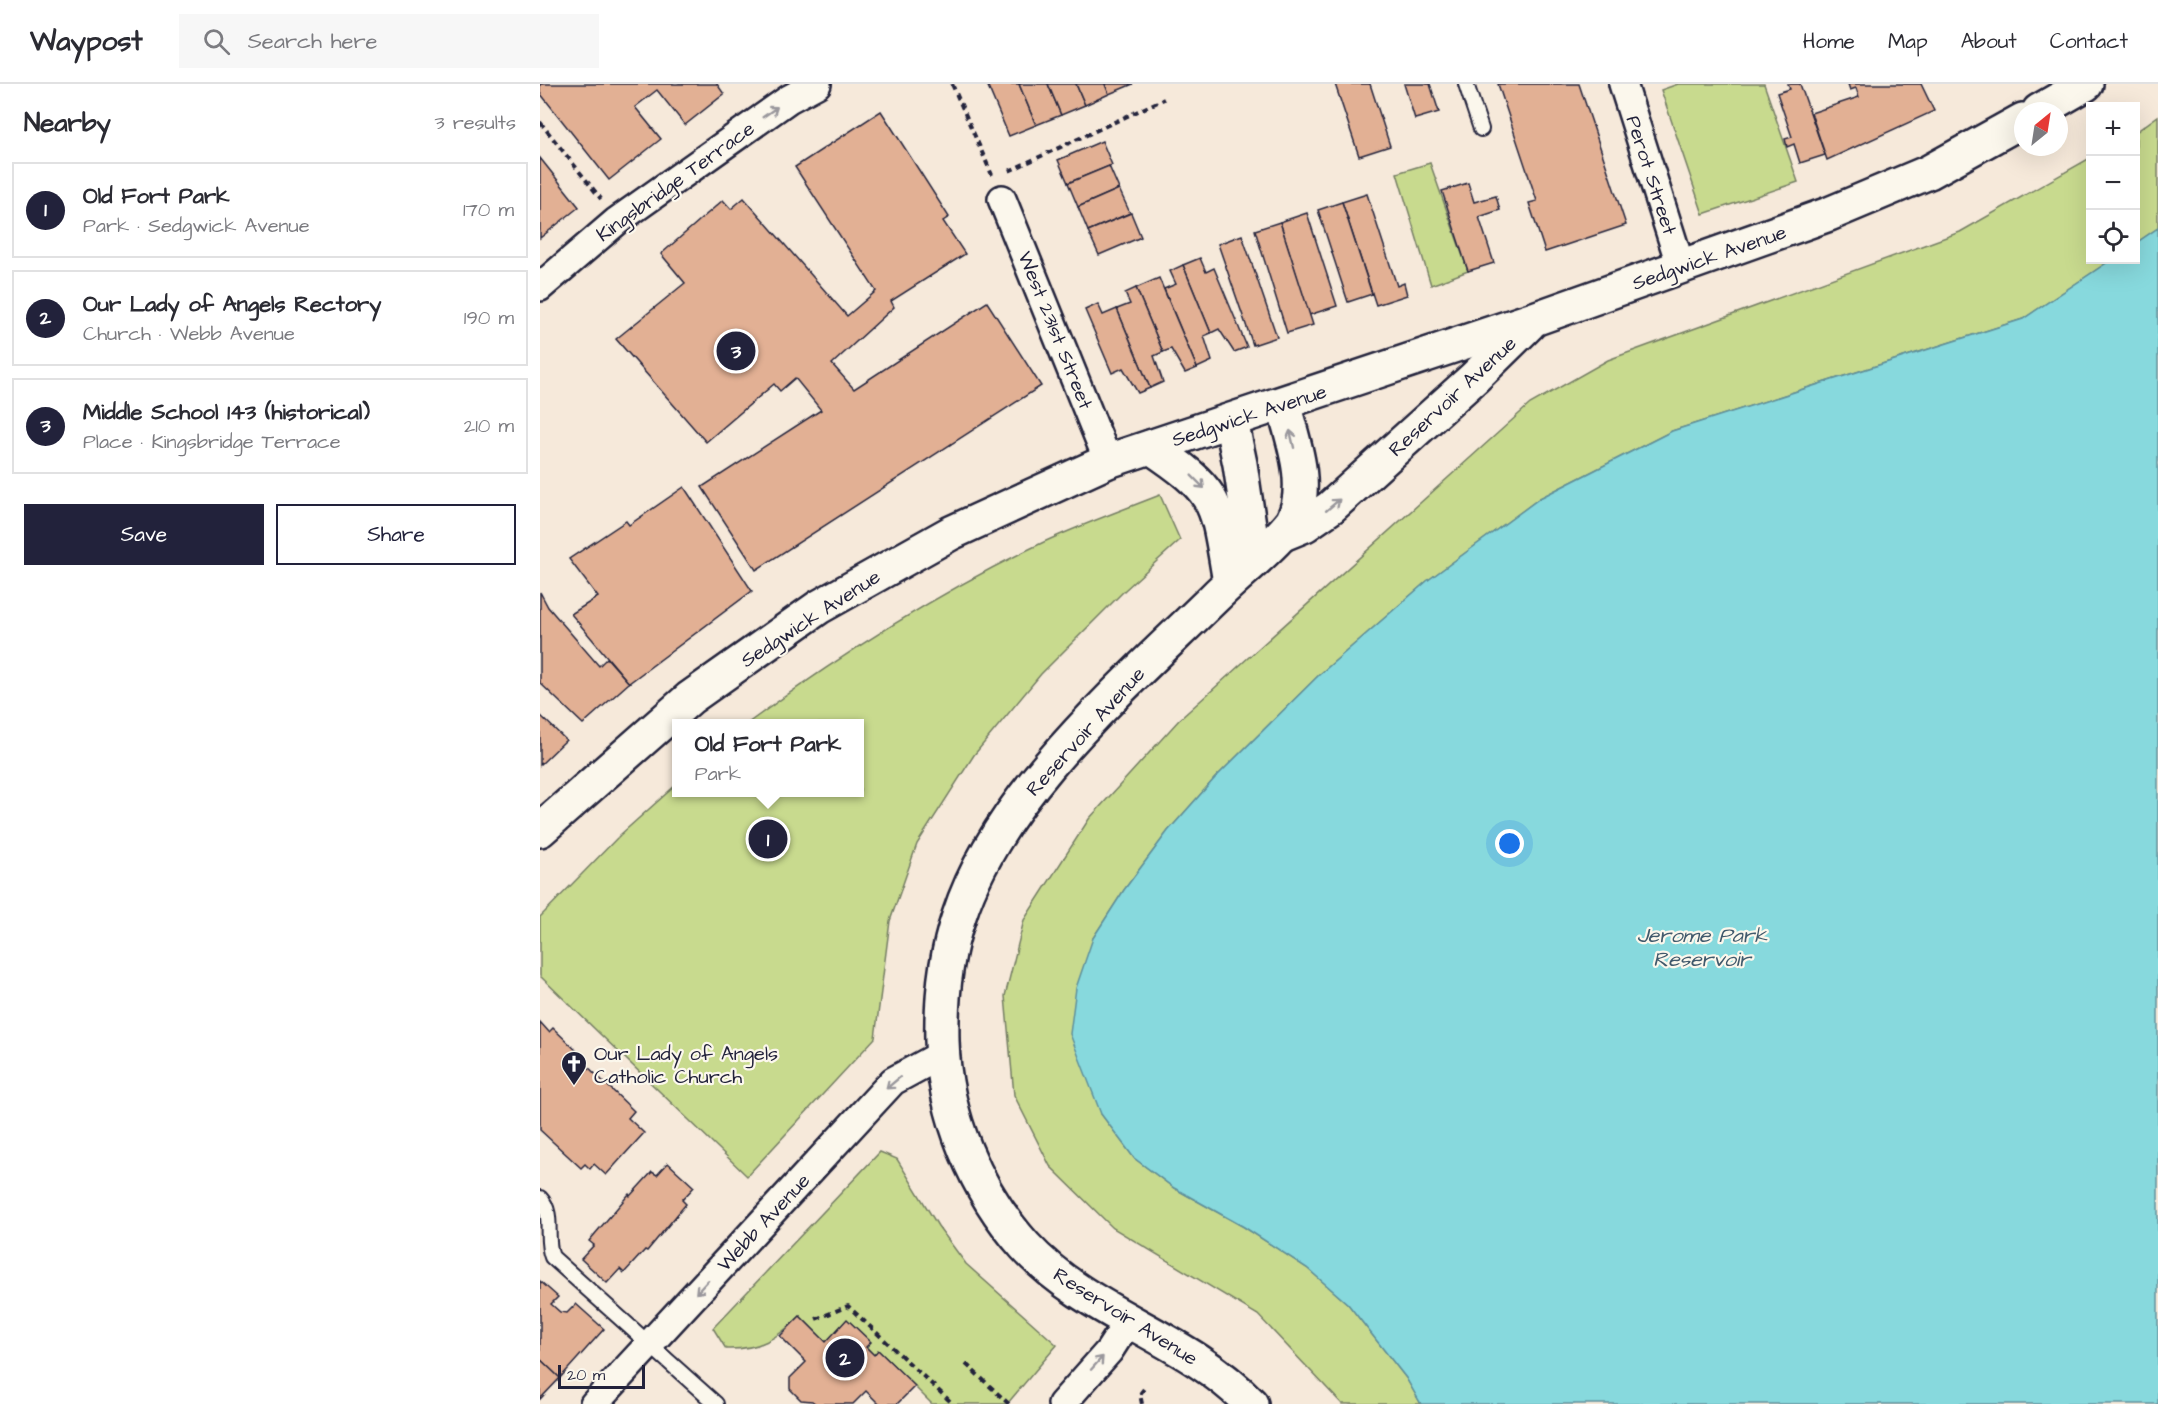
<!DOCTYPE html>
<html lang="en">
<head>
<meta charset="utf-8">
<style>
  body { margin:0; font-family:"Architects Daughter",sans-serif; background:#f7f7f7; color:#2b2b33 }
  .controls { position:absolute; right:18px; top:18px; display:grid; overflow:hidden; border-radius:0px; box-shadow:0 6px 24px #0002 }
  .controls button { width:54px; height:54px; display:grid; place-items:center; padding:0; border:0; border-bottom:2px solid #e1e1e2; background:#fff; color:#2b2b33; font:30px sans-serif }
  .compass { position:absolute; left:1474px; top:18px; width:54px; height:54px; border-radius:50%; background:#fff; box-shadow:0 6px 24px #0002; rotate:30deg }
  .scale { position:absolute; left:18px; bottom:15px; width:87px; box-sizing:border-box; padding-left:6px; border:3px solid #22223b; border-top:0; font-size:16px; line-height:21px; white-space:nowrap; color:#22223b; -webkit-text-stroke:4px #fbf7ec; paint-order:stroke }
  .you { position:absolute; left:970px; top:760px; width:21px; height:21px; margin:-15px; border:4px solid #fff; border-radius:50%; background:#1a73e8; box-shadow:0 0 0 9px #1a73e833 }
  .badge { display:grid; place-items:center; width:39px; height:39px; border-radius:50%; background:#22223b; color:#fff; font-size:20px; font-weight:700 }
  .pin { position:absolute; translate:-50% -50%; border:3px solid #fff; box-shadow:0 2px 6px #0006 }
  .popup { position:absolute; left:132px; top:635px; width:192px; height:78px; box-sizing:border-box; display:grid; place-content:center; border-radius:0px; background:#fff; filter:drop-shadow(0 2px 4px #0005); font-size:20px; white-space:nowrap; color:#7c7c81 }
  .popup b { font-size:22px; color:#2b2b33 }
  .popup::after { content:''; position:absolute; left:50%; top:100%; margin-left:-12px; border:12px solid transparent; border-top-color:#fff }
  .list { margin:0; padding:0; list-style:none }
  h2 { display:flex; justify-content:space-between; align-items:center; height:78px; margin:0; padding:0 24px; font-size:26px }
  h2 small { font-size:20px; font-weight:400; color:#7c7c81 }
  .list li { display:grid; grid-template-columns:39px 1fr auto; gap:18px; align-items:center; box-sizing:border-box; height:96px; margin:0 12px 12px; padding:0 12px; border:2px solid #e1e1e2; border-radius:0px }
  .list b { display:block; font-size:22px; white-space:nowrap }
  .list p { margin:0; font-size:20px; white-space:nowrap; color:#7c7c81 }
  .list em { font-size:20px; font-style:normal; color:#7c7c81 }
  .actions { display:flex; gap:12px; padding:18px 24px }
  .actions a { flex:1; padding:14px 0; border:2px solid #22223b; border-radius:0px; text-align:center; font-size:21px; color:#22223b }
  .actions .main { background:#22223b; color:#fff }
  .icon { flex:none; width:33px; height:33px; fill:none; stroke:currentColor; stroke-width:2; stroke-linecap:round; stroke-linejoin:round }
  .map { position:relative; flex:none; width:1618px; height:1320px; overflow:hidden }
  header { display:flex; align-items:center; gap:36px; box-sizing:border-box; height:84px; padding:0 30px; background:#fff; border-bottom:2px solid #e1e1e2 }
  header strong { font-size:28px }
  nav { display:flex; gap:33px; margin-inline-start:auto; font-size:21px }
  .search { width:420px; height:54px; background:#f7f7f7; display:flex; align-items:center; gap:15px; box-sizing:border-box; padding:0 21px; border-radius:0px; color:#7c7c81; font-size:22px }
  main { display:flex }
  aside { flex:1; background:#fff }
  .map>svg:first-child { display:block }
</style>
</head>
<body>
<header>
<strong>Waypost</strong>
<div class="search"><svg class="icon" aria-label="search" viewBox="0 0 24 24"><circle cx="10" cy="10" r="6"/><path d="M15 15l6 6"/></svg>Search here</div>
<nav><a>Home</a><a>Map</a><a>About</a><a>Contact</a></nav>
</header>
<main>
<aside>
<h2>Nearby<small>3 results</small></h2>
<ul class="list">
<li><span class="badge">1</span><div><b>Old Fort Park</b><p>Park · Sedgwick Avenue</p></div><em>170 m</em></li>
<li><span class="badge">2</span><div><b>Our Lady of Angels Rectory</b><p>Church · Webb Avenue</p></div><em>190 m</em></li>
<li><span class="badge">3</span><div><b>Middle School 143 (historical)</b><p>Place · Kingsbridge Terrace</p></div><em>210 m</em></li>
</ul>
<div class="actions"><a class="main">Save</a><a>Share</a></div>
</aside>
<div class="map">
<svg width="1618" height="1320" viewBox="0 0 1618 1320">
  <rect width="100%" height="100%" fill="#f6e9da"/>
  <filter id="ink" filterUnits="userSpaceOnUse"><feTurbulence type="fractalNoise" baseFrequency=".0167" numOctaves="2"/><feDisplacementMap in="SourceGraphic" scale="12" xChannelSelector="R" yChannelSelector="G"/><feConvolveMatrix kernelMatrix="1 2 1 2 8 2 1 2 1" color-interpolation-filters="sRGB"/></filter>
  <g filter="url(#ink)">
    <g fill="#c8da8e" stroke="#757e64" stroke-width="1.5">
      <polygon points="1138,0 1224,0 1258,98 1163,130 1121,6"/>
      <polygon points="1618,32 1618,144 1596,159 1596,48"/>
      <polygon points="1550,74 1550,176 1571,176 1483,235 1132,347 1000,414 887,497 779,591 675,694 628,747 584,806 553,854 561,1030 594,1074 634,1104 704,1143 767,1184 808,1220 866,1294 881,1320 802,1320 718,1231 573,1144 510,1082 474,1011 465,912 484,836 549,735 639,636 990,320 1068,276 1420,148"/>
      <polygon points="890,79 928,187 891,201 857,89"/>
      <path d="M620 411 640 456 585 506 501 590 434 671 377 760 350 837 335 954 207 1092 0 892V833L80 751 136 701V708H320V640L208 639C302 570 400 507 506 457 543 440 582 426 620 411Z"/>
      <path d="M340 1068 357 1075 398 1142 426 1180 517 1261 467 1320H392L339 1267 334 1271 326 1263 330 1258 307 1236 286 1258 260 1232C237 1255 218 1266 186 1265L173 1244Z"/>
    </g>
    <polygon fill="#87d9dd" stroke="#5f909c" stroke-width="1.5" points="1618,144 1618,1320 881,1320 866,1294 808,1220 767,1184 704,1143 634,1104 594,1074 561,1030 530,950 536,904 553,854 584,806 628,747 675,694 779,591 887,497 1000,414 1132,347 1483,235 1571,176 1596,176 1596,159"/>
    <g fill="#e2b094" stroke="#22223b" stroke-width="1.5">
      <polygon points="0,0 177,0 184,10 145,41 117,6 95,23 121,55 69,96 0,9"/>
      <polygon points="447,0 479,0 496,41 469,52"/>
      <polygon points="479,0 508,0 521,31 496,41"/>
      <polygon points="508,0 536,0 545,21 521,31"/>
      <polygon points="536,0 565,0 569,10 545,21"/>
      <polygon points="565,0 593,0 569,10"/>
      <polygon points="795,0 830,0 850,62 819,72"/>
      <polygon points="864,0 890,0 899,28 875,35"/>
      <polygon points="958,0 1039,0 1086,141 1005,168 989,119 997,117"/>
      <polygon points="1248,0 1260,0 1285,71 1260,79 1254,60 1247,63 1245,55 1252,53 1237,9 1250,5"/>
      <polygon points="1308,0 1381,0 1394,27 1287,76 1271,29 1319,13 1316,4 1310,6"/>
      <polygon points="341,27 409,133 403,137 425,170 351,217 354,223 292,280 314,305 447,218 501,302 216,486 162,403 281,326 255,294 240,307 234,300 166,358 76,255 145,199 121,170 183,116 191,125 204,114 307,232 336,207 255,83"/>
      <polygon points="562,57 572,81 528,99 518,76"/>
      <polygon points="0,74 39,123 0,154"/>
      <polygon points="569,82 579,105 538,123 528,99"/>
      <polygon points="928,99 934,118 956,112 960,126 939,133 954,179 928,187 902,107"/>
      <polygon points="579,105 590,129 548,147 538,123"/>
      <polygon points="827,110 857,202 864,199 867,211 836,221 802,118"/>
      <polygon points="802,118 832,210 808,218 778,126"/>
      <polygon points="591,129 601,153 559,171 548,147"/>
      <polygon points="767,129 797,222 769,231 740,138"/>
      <polygon points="740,138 773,241 747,249 715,146"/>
      <polygon points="702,151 737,253 713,261 678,160"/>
      <polygon points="660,174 666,188 674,184 707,263 694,268 679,245 671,249 643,181"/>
      <polygon points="643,181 671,249 664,252 672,277 657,284 624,205 636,200 630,187"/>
      <polygon points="619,194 657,284 645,289 631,265 623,268 596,204"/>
      <polygon points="596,204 623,268 614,272 623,298 610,304 577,225 590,220 585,209"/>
      <polygon points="558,220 563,231 577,225 610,304 598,309 583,284 572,289 545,226"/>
      <polygon points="144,403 212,507 89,599 31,530 58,513 29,475 86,437 89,441"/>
      <polygon points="0,508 8,523 59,582 67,574 89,599 43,640 0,599"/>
      <polygon points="0,631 26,656 0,681"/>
      <polygon points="0,938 9,948 13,944 42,972 46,976 43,978 94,1027 88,1034 104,1049 66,1091 54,1080 50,1085 45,1080 41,1084 0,1046"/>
      <polygon points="128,1079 154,1103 142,1116 146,1120 107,1167 105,1166 84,1189 80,1185 67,1199 41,1175 54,1161 49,1157 89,1110 90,1112 112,1088 117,1091"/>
      <polygon points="0,1197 18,1213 11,1220 20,1228 27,1229 36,1220 64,1245 20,1294 0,1275"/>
      <polygon points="260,1232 286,1258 307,1235 331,1258 326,1263 334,1271 338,1266 375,1302 357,1320 339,1320 326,1307 313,1320 276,1320 272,1317 261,1316 250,1305 250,1294 266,1278 240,1252"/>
      <polygon points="0,1275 20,1294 0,1315"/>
    </g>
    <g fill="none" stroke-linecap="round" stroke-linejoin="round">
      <defs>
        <g id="service">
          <polyline points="926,0 941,45"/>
          <path d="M0 1114C15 1130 4 1155 12 1173L176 1320"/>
        </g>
        <g id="minor">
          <polyline points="1083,0 1141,183"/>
          <polyline points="462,115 568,377"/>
          <polyline points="0,203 77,137 249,15 277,0"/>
          <polyline points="54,1320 353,997 403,970"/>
          <polyline points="522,1320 569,1267 589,1236"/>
        </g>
        <g id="tertiary">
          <polyline points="1499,27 1546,0"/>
          <polyline points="691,337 700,380 714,475"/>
          <path d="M611 363C681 410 676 418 690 498"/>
          <polyline points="743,450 765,441 791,423 934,294 989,240"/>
          <polyline points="0,746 150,614 279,523 411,449 568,377 994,235 1289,130 1389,88 1483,36"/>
          <path d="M711 1320C646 1252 548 1231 485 1162 435 1106 404 1031 402 957 401 914 405 873 419 832 458 710 584 602 673 515 699 489 730 466 752 438 771 403 753 356 743 320"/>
        </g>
      </defs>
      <use href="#service" stroke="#22223b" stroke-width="18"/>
      <use href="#minor" stroke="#22223b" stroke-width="32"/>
      <use href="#tertiary" stroke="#22223b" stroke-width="38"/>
      <g stroke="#22223b" stroke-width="4" stroke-dasharray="6 4.5" stroke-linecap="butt">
        <polyline points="412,0 452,91"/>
        <polyline points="0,38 61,115"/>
        <polyline points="469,87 624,15"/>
        <polyline points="276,1235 308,1222 413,1320"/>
        <polyline points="426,1280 469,1320"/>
        <polyline points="602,1320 600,1310 606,1302"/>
      </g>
      <use href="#service" stroke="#fbf7ec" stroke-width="14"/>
      <use href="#minor" stroke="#fbf7ec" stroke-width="27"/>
      <use href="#tertiary" stroke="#fbf7ec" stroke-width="33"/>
    </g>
    <defs><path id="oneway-shaft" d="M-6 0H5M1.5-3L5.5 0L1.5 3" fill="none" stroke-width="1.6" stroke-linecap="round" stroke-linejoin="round" transform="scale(1.5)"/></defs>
    <g stroke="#99979c">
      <use href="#oneway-shaft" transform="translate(230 28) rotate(-35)"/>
      <use href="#oneway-shaft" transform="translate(752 355) rotate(-103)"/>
      <use href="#oneway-shaft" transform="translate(658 398) rotate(45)"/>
      <use href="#oneway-shaft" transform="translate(793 421) rotate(-40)"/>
      <use href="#oneway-shaft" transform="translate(353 999) rotate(140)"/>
      <use href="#oneway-shaft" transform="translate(162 1203) rotate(133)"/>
      <use href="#oneway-shaft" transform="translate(557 1279) rotate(-48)"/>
    </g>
  </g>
  <defs>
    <symbol id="church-pin" viewBox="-11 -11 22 30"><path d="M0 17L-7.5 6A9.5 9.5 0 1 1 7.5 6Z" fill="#22223b" stroke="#fbf7ec"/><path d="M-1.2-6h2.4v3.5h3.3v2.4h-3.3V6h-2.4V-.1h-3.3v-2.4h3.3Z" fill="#fff"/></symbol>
  </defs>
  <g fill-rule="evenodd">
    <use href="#church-pin" x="19" y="965" width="30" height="40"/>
  </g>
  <g text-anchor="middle" stroke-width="4.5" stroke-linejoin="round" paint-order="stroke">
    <g font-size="20" fill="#22223b" stroke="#fbf7ec">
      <text transform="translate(1112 91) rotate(72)" y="7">Perot Street</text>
      <text transform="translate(135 97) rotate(-36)" y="7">Kingsbridge Terrace</text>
      <text transform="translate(1169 173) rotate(-19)" y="7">Sedgwick Avenue</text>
      <text transform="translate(516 246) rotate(68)" y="7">West 231st Street</text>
      <text transform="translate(912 312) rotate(-43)" y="7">Reservoir Avenue</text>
      <text transform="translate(709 331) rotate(-18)" y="7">Sedgwick Avenue</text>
      <text transform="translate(270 534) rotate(-33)" y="7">Sedgwick Avenue</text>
      <text transform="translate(545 647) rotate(-48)" y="7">Reservoir Avenue</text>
      <text transform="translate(223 1138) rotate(-47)" y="7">Webb Avenue</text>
      <text transform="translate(586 1232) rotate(32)" y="7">Reservoir Avenue</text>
    </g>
    <g font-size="20" fill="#22223b" stroke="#fbf7ec" text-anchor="start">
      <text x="54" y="976">Our Lady of Angels<tspan x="54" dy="23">Catholic Church</tspan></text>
    </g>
    <g font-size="21" font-style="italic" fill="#40596c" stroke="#fbf7ec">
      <text x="1162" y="858">Jerome Park<tspan x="1162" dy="24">Reservoir</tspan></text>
    </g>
  </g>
</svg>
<div class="controls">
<button>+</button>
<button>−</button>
<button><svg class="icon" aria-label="locate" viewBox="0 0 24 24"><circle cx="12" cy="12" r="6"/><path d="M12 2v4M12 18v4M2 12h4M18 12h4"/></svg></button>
</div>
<svg class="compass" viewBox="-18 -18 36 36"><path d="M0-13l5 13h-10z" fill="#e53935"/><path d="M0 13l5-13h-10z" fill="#7c7c81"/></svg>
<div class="scale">20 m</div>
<div class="you"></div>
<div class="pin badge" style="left:228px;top:755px">1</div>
<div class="popup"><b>Old Fort Park</b>Park</div>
<div class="pin badge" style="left:305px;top:1274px">2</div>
<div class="pin badge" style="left:196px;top:267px">3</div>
</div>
</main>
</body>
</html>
